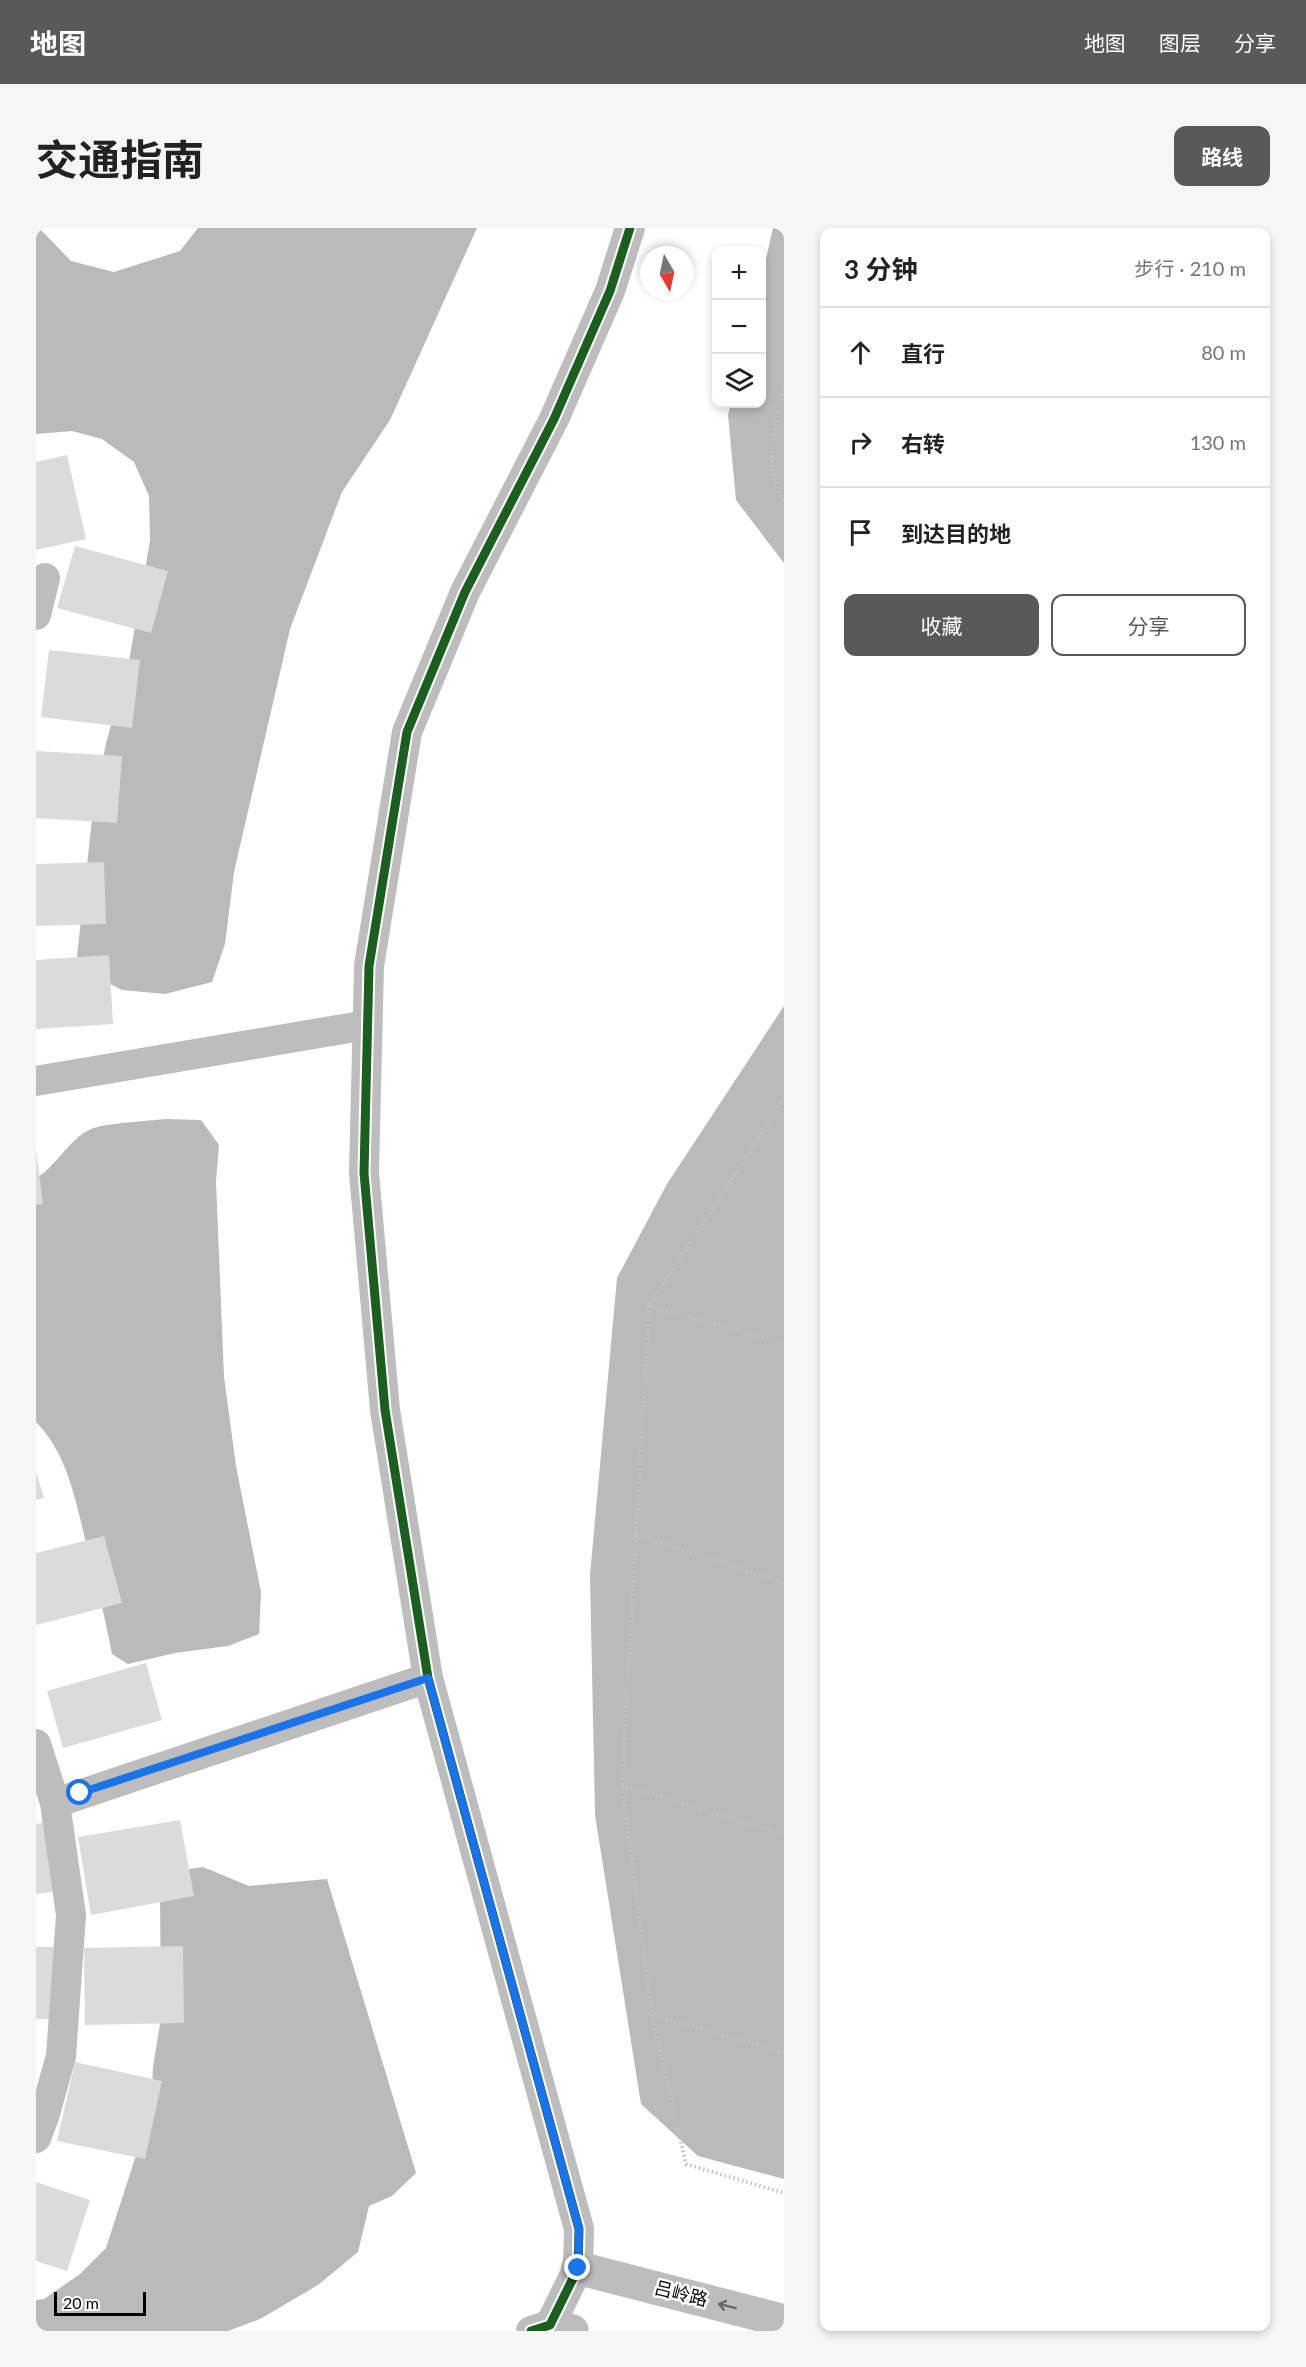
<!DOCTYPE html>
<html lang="zh">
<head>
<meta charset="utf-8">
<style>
  body { margin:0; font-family:Lato,"Noto Sans SC",sans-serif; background:#f6f6f6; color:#222 }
  .controls { position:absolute; right:18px; top:18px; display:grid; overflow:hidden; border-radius:12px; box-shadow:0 3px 9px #0003 }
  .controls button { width:54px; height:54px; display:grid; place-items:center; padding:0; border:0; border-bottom:2px solid #e0e0e0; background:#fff; color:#222; font:30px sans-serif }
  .compass { position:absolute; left:604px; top:18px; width:54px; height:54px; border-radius:50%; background:#fff; box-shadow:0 3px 9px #0003; rotate:171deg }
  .scale { position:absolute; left:18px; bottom:15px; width:92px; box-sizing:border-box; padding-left:6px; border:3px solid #000; border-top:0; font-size:16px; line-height:21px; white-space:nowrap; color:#000; -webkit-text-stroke:4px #fff; paint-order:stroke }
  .stop { position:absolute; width:18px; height:18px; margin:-14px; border:4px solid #1a73e8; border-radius:50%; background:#fff }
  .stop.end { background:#1a73e8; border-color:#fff; box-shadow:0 2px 6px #0008 }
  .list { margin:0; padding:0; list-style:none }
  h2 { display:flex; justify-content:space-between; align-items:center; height:78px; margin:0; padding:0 24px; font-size:26px }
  h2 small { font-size:20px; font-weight:400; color:#767676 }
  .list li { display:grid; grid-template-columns:39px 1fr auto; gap:18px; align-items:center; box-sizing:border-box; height:90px; padding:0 24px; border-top:2px solid #e0e0e0 }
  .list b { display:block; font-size:22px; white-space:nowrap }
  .list em { font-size:20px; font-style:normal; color:#767676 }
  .actions { display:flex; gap:12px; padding:18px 24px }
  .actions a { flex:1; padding:14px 0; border:2px solid #595959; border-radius:12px; text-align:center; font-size:21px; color:#595959 }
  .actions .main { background:#595959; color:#fff }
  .icon { flex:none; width:33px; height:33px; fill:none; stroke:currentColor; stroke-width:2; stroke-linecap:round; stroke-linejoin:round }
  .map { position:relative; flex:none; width:748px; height:2103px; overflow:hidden; border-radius:12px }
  header { display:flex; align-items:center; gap:36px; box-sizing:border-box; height:84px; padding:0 30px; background:#595959; color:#fff }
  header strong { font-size:28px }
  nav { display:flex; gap:33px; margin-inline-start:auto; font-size:21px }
  .intro { display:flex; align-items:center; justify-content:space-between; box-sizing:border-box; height:144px; padding:0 36px }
  h1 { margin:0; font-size:42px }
  .button { padding:15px 27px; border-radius:12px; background:#595959; color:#fff; font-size:21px; font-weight:700 }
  main { display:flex; gap:36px; padding:0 36px }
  aside { flex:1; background:#fff; border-radius:12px; box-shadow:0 3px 9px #0003 }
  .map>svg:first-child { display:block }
</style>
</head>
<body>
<header>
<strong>地图</strong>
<nav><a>地图</a><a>图层</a><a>分享</a></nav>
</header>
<div class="intro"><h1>交通指南</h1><a class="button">路线</a></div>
<main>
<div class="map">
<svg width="748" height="2103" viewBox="0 0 748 2103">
  <rect width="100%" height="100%" fill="#fff"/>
  <g fill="#bababa">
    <polygon points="0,0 3,0 35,33 78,44 144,23 162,0 441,0 354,192 306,264 254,401 198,644 189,716 176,754 129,766 86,762 55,746 41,728 57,582 70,515 93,433 114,313 113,268 98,234 66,211 36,203 0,206"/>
    <polygon points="737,0 748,0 748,335 700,272 692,187 695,176 726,176 726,48"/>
    <polygon points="748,778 748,1951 662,1928 605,1876 559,1587 554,1347 581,1050 631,956"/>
    <path d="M129 891 165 892 183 917 180 954 188 1149 200 1238 225 1364 223 1406 192 1418 139 1425 92 1436 76 1426C69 1389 60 1352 50 1315 40 1273 31 1225 0 1194V950C19 940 34 910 55 901 69 895 113 893 129 891Z"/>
    <polygon points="167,1639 213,1658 291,1651 380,1945 356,1968 333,1978 322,2024 282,2057 224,2091 192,2103 0,2103 0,2072 8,2071 44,2046 70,2020 115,1881 117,1839 125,1790 124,1665 133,1644"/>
  </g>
  <g fill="#dbdbdb">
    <polygon points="31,227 50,311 0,322 0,234"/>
    <polygon points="39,318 132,343 115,405 21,380"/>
    <polygon points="13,422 104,432 96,500 5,489"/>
    <polygon points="0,523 86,528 81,595 0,590"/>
    <polygon points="68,634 70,696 0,698 0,636"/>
    <polygon points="73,727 77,796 0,801 0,732"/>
    <polygon points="0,921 7,976 0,977"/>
    <polygon points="0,1244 8,1270 0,1272"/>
    <polygon points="68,1308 86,1375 0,1397 0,1325"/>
    <polygon points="110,1435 126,1492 27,1520 11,1463"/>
    <polygon points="144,1592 158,1668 55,1687 42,1609"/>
    <polygon points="12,1594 21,1663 0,1666 0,1596"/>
    <polygon points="147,1718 148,1795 49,1797 48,1720"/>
    <polygon points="0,1719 19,1719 18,1791 0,1791"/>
    <polygon points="39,1834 126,1853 109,1931 21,1913"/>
    <polygon points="0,1954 54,1972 31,2043 0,2033"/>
  </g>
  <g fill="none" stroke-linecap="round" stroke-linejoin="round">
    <defs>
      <g id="primary">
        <polyline points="542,2040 748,2093"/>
        <polyline points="514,2097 536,2103"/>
      </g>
    </defs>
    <use href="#primary" stroke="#dbdbdb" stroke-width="34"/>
    <g stroke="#c2c2c2" stroke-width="4" stroke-dasharray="1.5 3" stroke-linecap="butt">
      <path d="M748 157C741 193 725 240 748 273"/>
      <polyline points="748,871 613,1078 586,1557 616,1787 650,1936 748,1965"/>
      <polyline points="613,1078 748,1115"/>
      <polyline points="599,1306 748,1355"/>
      <polyline points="586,1557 748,1607"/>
      <polyline points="617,1787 748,1825"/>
    </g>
    <g stroke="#bdbdbd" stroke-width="30">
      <polyline points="0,387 9,350"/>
      <polyline points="0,853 331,797"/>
      <polyline points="0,1516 19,1575 35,1687 25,1828 8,1889 0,1910"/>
      <polyline points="19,1575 392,1450"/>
      <polyline points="495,2103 514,2097 542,2040 543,2001 392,1450 349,1182 328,945 333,738 371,504 429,364 518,191 574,63 594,0"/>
    </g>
    <use href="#primary" stroke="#bdbdbd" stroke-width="33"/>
    <defs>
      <polyline id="cycleway" points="495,2103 514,2097 542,2040 543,2001 392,1450 349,1182 328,945 333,738 371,504 429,364 518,191 574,63 594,0"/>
    </defs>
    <use href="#cycleway" stroke="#fff" stroke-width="13"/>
    <use href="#cycleway" stroke="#1b5e20" stroke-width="9"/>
  </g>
  <defs><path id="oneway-shaft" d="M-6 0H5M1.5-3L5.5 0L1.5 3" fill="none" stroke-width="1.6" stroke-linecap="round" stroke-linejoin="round" transform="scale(1.5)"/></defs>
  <use stroke="#686868" href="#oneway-shaft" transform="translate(691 2078) rotate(-166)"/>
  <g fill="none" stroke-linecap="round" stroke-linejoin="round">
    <polyline stroke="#1a73e8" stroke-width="8" points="44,1565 392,1450 543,2001 542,2040"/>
  </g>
  <g text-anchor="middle" stroke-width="5" stroke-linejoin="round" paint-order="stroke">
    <g font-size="18" fill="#000" stroke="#fff">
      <text transform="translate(645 2066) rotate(14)" y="6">吕岭路</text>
    </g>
  </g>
</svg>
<div class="controls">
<button>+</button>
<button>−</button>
<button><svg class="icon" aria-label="layers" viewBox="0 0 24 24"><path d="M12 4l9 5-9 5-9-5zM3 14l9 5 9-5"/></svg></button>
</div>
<svg class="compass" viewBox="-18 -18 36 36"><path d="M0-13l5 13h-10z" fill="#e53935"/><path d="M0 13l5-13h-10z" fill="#767676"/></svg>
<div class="scale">20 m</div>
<div class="stop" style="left:44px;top:1565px"></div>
<div class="stop end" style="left:542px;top:2040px"></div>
</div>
<aside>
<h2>3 分钟<small>步行 · 210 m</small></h2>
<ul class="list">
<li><svg class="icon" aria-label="ahead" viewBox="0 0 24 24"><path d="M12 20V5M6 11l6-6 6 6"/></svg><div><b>直行</b></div><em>80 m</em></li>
<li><svg class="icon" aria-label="right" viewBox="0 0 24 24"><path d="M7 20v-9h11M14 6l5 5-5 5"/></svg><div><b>右转</b></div><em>130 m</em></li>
<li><svg class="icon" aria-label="arrive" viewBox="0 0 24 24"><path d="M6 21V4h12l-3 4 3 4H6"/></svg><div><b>到达目的地</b></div></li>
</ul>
<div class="actions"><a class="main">收藏</a><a>分享</a></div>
</aside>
</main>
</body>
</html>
